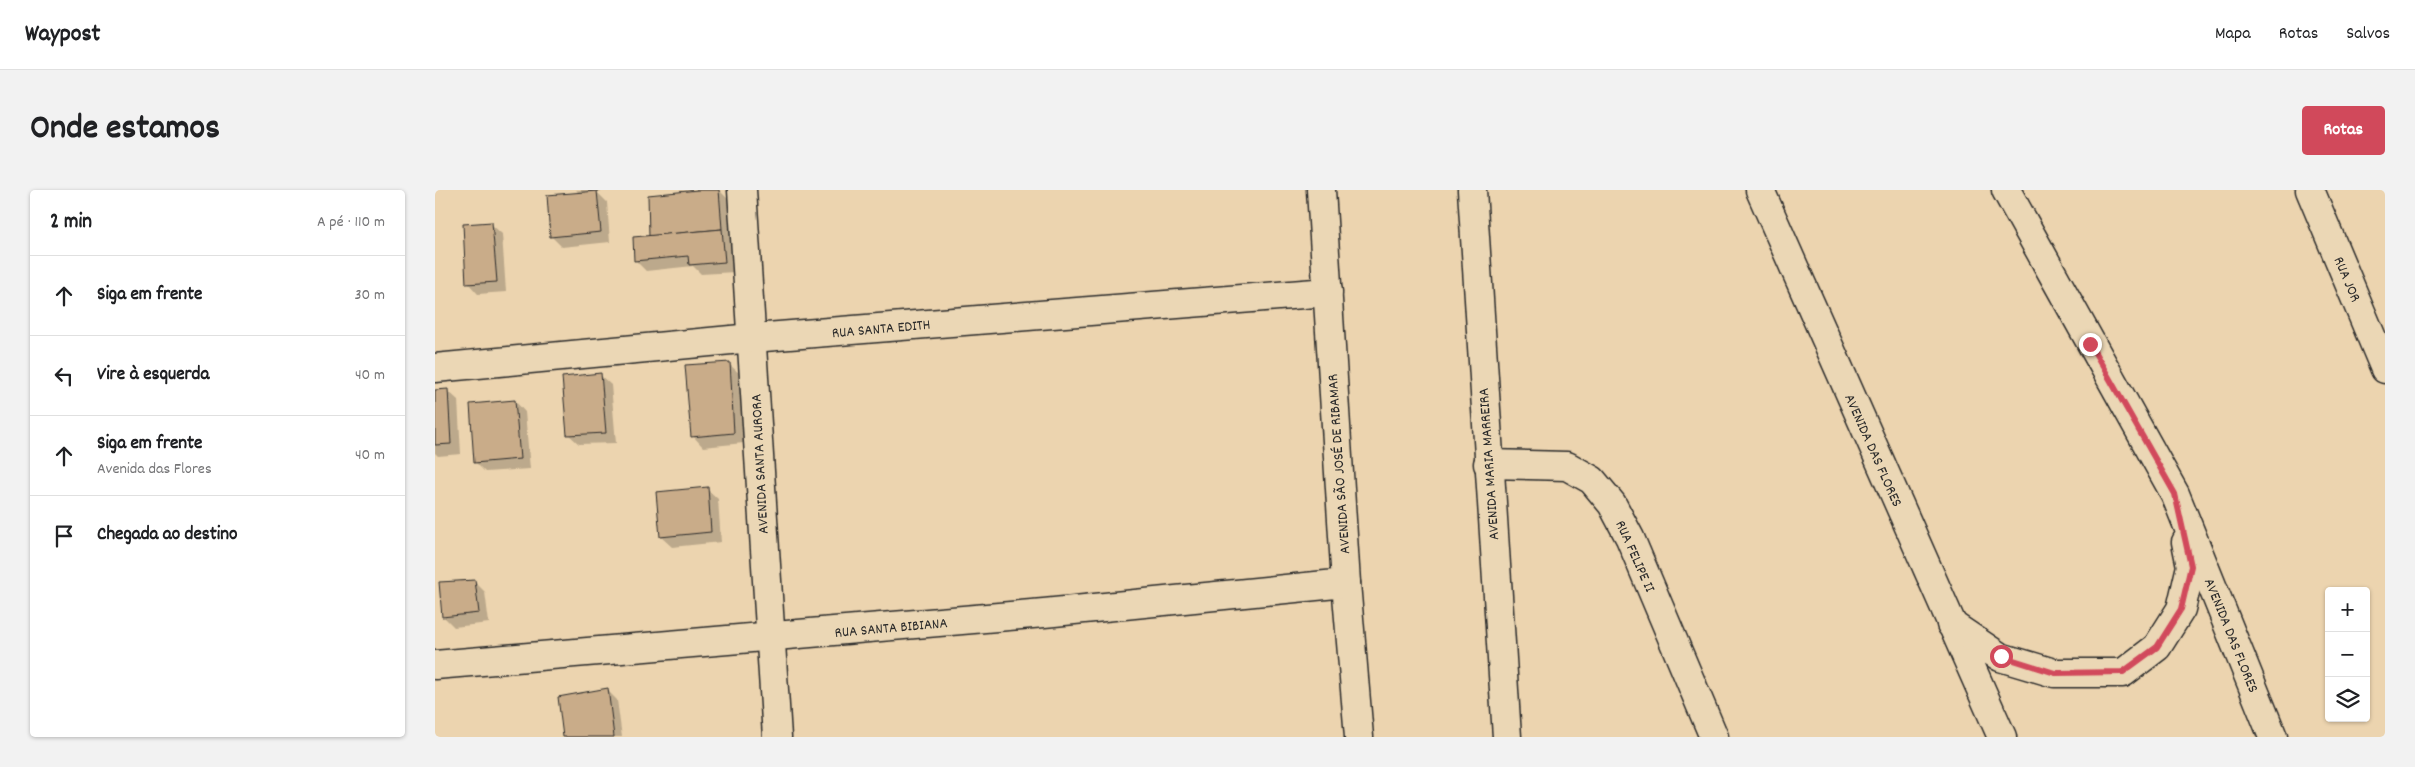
<!DOCTYPE html>
<html lang="pt">
<head>
<meta charset="utf-8">
<style>
  body { margin:0; font-family:Dekko,sans-serif; background:#f2f2f2; color:#202124 }
  .controls { position:absolute; right:15px; bottom:15px; display:grid; overflow:hidden; border-radius:5px; box-shadow:0 1px 4px #0004 }
  .controls button { width:45px; height:45px; display:grid; place-items:center; padding:0; border:0; border-bottom:1px solid #e0e0e0; background:#fff; color:#202124; font:25px sans-serif }
  .stop { position:absolute; width:15px; height:15px; margin:-11px; border:4px solid #d1495b; border-radius:50%; background:#fff }
  .stop.end { background:#d1495b; border-color:#fff; box-shadow:0 1px 5px #0008 }
  .list { margin:0; padding:0; list-style:none }
  h2 { display:flex; justify-content:space-between; align-items:center; height:65px; margin:0; padding:0 20px; font-size:21px }
  h2 small { font-size:16px; font-weight:400; color:#757577 }
  .list li { display:grid; grid-template-columns:32px 1fr auto; gap:15px; align-items:center; box-sizing:border-box; height:80px; padding:0 20px; border-top:1px solid #e0e0e0 }
  .list b { display:block; font-size:19px; white-space:nowrap }
  .list p { margin:0; font-size:16px; white-space:nowrap; color:#757577 }
  .list em { font-size:16px; font-style:normal; color:#757577 }
  .icon { flex:none; width:28px; height:28px; fill:none; stroke:currentColor; stroke-width:2; stroke-linecap:round; stroke-linejoin:round }
  .map { position:relative; flex:none; width:1950px; height:547px; overflow:hidden; border-radius:5px }
  header { display:flex; align-items:center; gap:30px; box-sizing:border-box; height:70px; padding:0 25px; background:#fff; border-bottom:1px solid #e0e0e0 }
  header strong { font-size:24px }
  nav { display:flex; gap:28px; margin-inline-start:auto; font-size:18px }
  .intro { display:flex; align-items:center; justify-content:space-between; box-sizing:border-box; height:120px; padding:0 30px }
  h1 { margin:0; font-size:35px }
  .button { padding:12px 22px; border-radius:5px; background:#d1495b; color:#fff; font-size:18px; font-weight:700 }
  main { display:flex; gap:30px; padding:0 30px }
  aside { flex:1; background:#fff; border-radius:5px; box-shadow:0 1px 4px #0004 }
  .map>svg:first-child { display:block }
</style>
</head>
<body>
<header>
<strong>Waypost</strong>
<nav><a>Mapa</a><a>Rotas</a><a>Salvos</a></nav>
</header>
<div class="intro"><h1>Onde estamos</h1><a class="button">Rotas</a></div>
<main>
<aside>
<h2>2 min<small>A pé · 110 m</small></h2>
<ul class="list">
<li><svg class="icon" aria-label="ahead" viewBox="0 0 24 24"><path d="M12 20V5M6 11l6-6 6 6"/></svg><div><b>Siga em frente</b></div><em>30 m</em></li>
<li><svg class="icon" aria-label="left" viewBox="0 0 24 24"><path d="M17 20v-9H6M10 6l-5 5 5 5"/></svg><div><b>Vire à esquerda</b></div><em>40 m</em></li>
<li><svg class="icon" aria-label="ahead" viewBox="0 0 24 24"><path d="M12 20V5M6 11l6-6 6 6"/></svg><div><b>Siga em frente</b><p>Avenida das Flores</p></div><em>40 m</em></li>
<li><svg class="icon" aria-label="arrive" viewBox="0 0 24 24"><path d="M6 21V4h12l-3 4 3 4H6"/></svg><div><b>Chegada ao destino</b></div></li>
</ul>
</aside>
<div class="map">
<svg width="1950" height="547" viewBox="0 0 1950 547">
  <rect width="100%" height="100%" fill="#ecd4af"/>
  <filter id="ink" filterUnits="userSpaceOnUse"><feTurbulence type="fractalNoise" baseFrequency=".02" numOctaves="2"/><feDisplacementMap in="SourceGraphic" scale="10" xChannelSelector="R" yChannelSelector="G"/><feConvolveMatrix kernelMatrix="1 2 1 2 8 2 1 2 1" color-interpolation-filters="sRGB"/></filter>
  <g filter="url(#ink)">
    <g fill="#0003">
      <polygon points="141,0 171,0 162,2 172,12 175,52 127,57 116,46 144,3"/>
      <polygon points="277,0 284,0 294,10 300,82 266,84 258,76 211,81 200,70 215,47"/>
      <polygon points="56,34 67,44 71,102 43,104 33,93"/>
      <polygon points="294,174 305,184 309,253 268,257 258,246"/>
      <polygon points="165,185 176,195 181,253 144,254 133,244"/>
      <polygon points="12,200 23,210 26,264 3,266 0,263 0,201"/>
      <polygon points="80,211 90,222 95,279 50,282 40,272"/>
      <polygon points="272,299 283,309 286,352 237,357 226,347"/>
      <polygon points="39,391 50,402 54,433 19,437 8,426"/>
      <polygon points="172,500 182,510 187,547 129,547"/>
    </g>
    <g fill="#c9ac89" stroke="#2b2b2b">
      <polygon points="263,0 284,0 287,39 214,46 213,5"/>
      <polygon points="162,1 166,42 115,47 112,5"/>
      <polygon points="57,32 62,92 31,94 28,34"/>
      <polygon points="287,39 290,72 254,75 253,66 199,71 198,47"/>
      <polygon points="295,172 299,243 256,247 250,175"/>
      <polygon points="166,183 171,243 132,245 127,187"/>
      <polygon points="13,199 16,254 0,255 0,200"/>
      <polygon points="80,210 85,269 39,273 35,214"/>
      <polygon points="273,297 276,342 225,347 221,302"/>
      <polygon points="40,390 44,423 7,427 4,392"/>
      <polygon points="173,498 179,547 128,547 123,507"/>
    </g>
    <g fill="none" stroke-linecap="round" stroke-linejoin="round">
      <defs>
        <g id="minor">
          <polyline points="307,0 342,547"/>
          <polyline points="886,0 911,393 924,547"/>
          <polyline points="1037,0 1072,547"/>
          <polyline points="1875,0 1950,179"/>
          <polyline points="0,178 317,148 893,102"/>
          <polyline points="1053,274 1132,276 1157,290 1177,314 1195,348 1279,547"/>
          <polyline points="0,475 609,423 911,393"/>
        </g>
        <g id="major">
          <polyline points="1325,0 1567,547"/>
          <polyline points="1571,0 1740,304 1838,547"/>
          <polyline points="1516,434 1565,467 1619,483 1688,483 1722,457 1746,419 1756,376 1751,352"/>
        </g>
      </defs>
      <use href="#minor" stroke="#2b2b2b" stroke-width="31"/>
      <use href="#major" stroke="#2b2b2b" stroke-width="31"/>
      <use href="#minor" stroke="#ebd7b5" stroke-width="28"/>
      <use href="#major" stroke="#ebd7b5" stroke-width="28"/>
    </g>
  </g>
  <g fill="none" stroke-linecap="round" stroke-linejoin="round" filter="url(#ink)">
    <polyline stroke="#d1495b" stroke-width="6" points="1566,466 1620,483 1688,482 1722,457 1746,419 1756,376 1740,304 1655,154"/>
  </g>
  <g text-anchor="middle" stroke-width="4.5" stroke-linejoin="round" paint-order="stroke">
    <g font-size="15" fill="#2b2b2b" stroke="#ebd7b5">
      <text transform="translate(1913 89) rotate(67)" y="5">RUA JOR</text>
      <text transform="translate(446 138) rotate(-5)" y="5">RUA SANTA EDITH</text>
      <text transform="translate(1439 260) rotate(66)" y="5">AVENIDA DAS FLORES</text>
      <text transform="translate(324 274) rotate(-93)" y="5">AVENIDA SANTA AURORA</text>
      <text transform="translate(903 274) rotate(-94)" y="5">AVENIDA SÃO JOSÉ DE RIBAMAR</text>
      <text transform="translate(1053 274) rotate(-94)" y="5">AVENIDA MARIA MARREIRA</text>
      <text transform="translate(1201 366) rotate(66)" y="5">RUA FELIPE II</text>
      <text transform="translate(456 437) rotate(-5)" y="5">RUA SANTA BIBIANA</text>
      <text transform="translate(1797 445) rotate(68)" y="5">AVENIDA DAS FLORES</text>
    </g>
  </g>
</svg>
<div class="controls">
<button>+</button>
<button>−</button>
<button><svg class="icon" aria-label="layers" viewBox="0 0 24 24"><path d="M12 4l9 5-9 5-9-5zM3 14l9 5 9-5"/></svg></button>
</div>
<div class="stop" style="left:1566px;top:466px"></div>
<div class="stop end" style="left:1655px;top:154px"></div>
</div>
</main>
</body>
</html>
